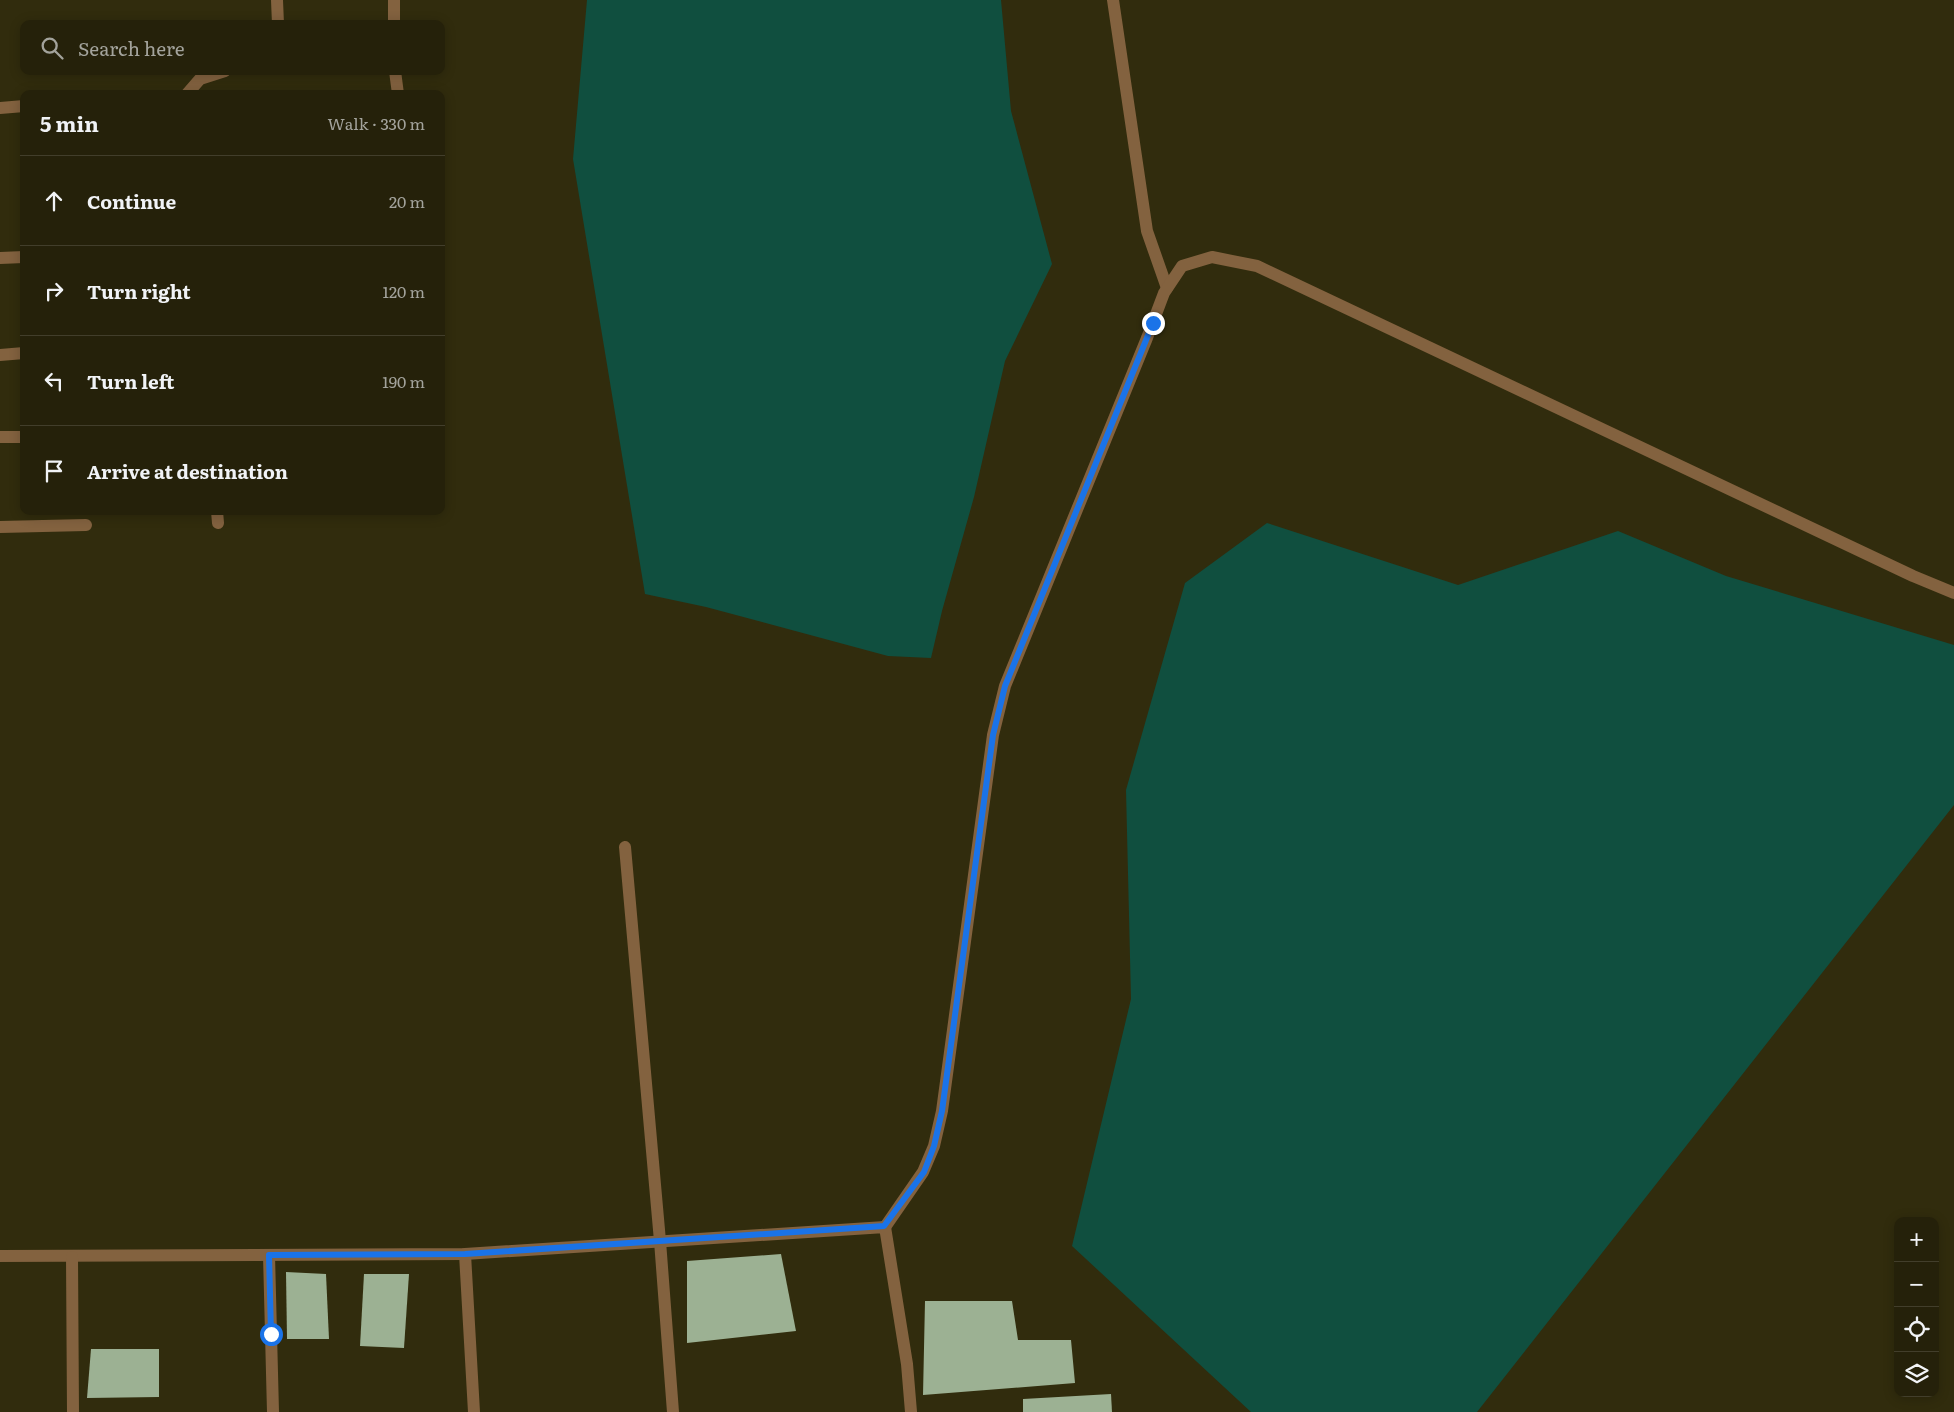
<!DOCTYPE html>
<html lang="en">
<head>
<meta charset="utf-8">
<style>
  body { margin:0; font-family:Literata,serif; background:#2d2913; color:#f1f3f6 }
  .controls { position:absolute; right:15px; bottom:15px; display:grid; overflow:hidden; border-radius:10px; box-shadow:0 2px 12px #0003 }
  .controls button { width:45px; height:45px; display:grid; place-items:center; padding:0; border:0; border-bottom:1px solid #423e2b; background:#25210a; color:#f1f3f6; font:25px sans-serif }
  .stop { position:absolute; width:15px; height:15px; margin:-11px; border:4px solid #1a73e8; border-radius:50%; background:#fff }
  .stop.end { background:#1a73e8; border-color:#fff; box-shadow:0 1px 5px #0008 }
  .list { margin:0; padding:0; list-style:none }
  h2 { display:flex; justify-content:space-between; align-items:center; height:65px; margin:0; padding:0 20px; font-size:21px }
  h2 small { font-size:16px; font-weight:400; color:#a3a39c }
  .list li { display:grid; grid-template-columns:32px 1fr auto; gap:15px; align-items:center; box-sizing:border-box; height:90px; padding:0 20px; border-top:1px solid #423e2b }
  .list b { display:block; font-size:19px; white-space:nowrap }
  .list em { font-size:16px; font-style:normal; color:#a3a39c }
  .icon { flex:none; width:28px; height:28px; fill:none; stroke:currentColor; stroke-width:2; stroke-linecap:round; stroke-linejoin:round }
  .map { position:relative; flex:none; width:1954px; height:1412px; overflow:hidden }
  .search { position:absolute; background:#25210a; box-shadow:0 2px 12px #0003; left:20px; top:20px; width:425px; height:55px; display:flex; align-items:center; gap:12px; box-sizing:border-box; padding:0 18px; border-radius:10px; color:#a3a39c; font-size:19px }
  .panel { position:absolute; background:#25210a; box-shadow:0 2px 12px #0003; left:20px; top:90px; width:425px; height:425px; border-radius:10px }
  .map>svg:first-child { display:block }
</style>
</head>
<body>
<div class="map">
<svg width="1954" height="1412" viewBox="0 0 1954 1412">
  <rect width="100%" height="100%" fill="#312c0d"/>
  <g fill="#104f3f">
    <polygon points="587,0 1001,0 1011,111 1052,264 1005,361 974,497 942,611 931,658 888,656 706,607 645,594 573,159"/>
    <polygon points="1267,523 1458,585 1618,531 1726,576 1954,645 1954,805 1477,1412 1251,1412 1072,1246 1131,999 1126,790 1185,583"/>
  </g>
  <g fill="#9cb193">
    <polygon points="781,1254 796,1331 687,1343 687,1261"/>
    <polygon points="286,1272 326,1274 329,1339 287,1339"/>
    <polygon points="364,1274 409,1274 404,1348 360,1346"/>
    <polygon points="925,1301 1012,1301 1018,1340 1071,1340 1075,1383 923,1395"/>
    <polygon points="91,1349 159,1349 159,1397 87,1398"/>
    <polygon points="1111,1394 1112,1412 1023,1412 1023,1399"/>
  </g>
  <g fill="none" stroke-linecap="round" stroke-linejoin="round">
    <g stroke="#83623f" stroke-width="12">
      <polyline points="1113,0 1147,231 1167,288"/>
      <polyline points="885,1227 923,1172 934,1146 942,1111 993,735 1005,686 1147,338 1164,293 1182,266 1212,257 1257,266 1913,576 1954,593"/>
    </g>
    <g stroke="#83623f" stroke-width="12">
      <polyline points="277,0 278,24"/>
      <polyline points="394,0 394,24"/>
      <polyline points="395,71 398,94"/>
      <polyline points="187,94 200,79 225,71"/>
      <polyline points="0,108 24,106"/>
      <polyline points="0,258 24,257"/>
      <polyline points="0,355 24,353"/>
      <polyline points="0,437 24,437"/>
      <polyline points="217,511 218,523"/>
      <polyline points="0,527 86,525"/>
      <polyline points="625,847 660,1241 673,1412"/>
      <polyline points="465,1254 474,1412"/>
      <polyline points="269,1255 273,1412"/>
      <polyline points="0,1256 465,1254 885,1227 907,1364 911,1412"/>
      <polyline points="72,1257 73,1412"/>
    </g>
  </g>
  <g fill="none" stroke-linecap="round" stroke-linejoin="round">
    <polyline stroke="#1a73e8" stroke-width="6" points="271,1334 269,1255 465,1254 884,1226 924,1172 934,1146 942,1111 993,735 1005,686 1153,323"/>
  </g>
</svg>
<div class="controls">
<button>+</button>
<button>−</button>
<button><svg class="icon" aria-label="locate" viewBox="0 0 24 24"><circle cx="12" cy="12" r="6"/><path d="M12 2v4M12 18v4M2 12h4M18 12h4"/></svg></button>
<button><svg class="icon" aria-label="layers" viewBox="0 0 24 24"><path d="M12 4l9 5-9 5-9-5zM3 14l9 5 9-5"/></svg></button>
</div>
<div class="stop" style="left:271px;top:1334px"></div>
<div class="stop end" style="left:1153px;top:323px"></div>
<div class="search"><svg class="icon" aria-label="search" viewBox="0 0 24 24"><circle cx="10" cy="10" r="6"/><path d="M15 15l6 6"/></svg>Search here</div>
<section class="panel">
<h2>5 min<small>Walk · 330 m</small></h2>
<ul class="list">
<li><svg class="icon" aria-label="ahead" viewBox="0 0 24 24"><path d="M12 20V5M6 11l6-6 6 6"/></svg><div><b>Continue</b></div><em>20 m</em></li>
<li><svg class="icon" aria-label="right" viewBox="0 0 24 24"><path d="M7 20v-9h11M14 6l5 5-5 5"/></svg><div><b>Turn right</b></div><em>120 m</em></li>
<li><svg class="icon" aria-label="left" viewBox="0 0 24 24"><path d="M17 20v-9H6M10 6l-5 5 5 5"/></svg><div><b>Turn left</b></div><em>190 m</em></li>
<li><svg class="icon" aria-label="arrive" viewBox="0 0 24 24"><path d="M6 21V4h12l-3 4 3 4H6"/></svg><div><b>Arrive at destination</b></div></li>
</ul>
</section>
</div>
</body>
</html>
